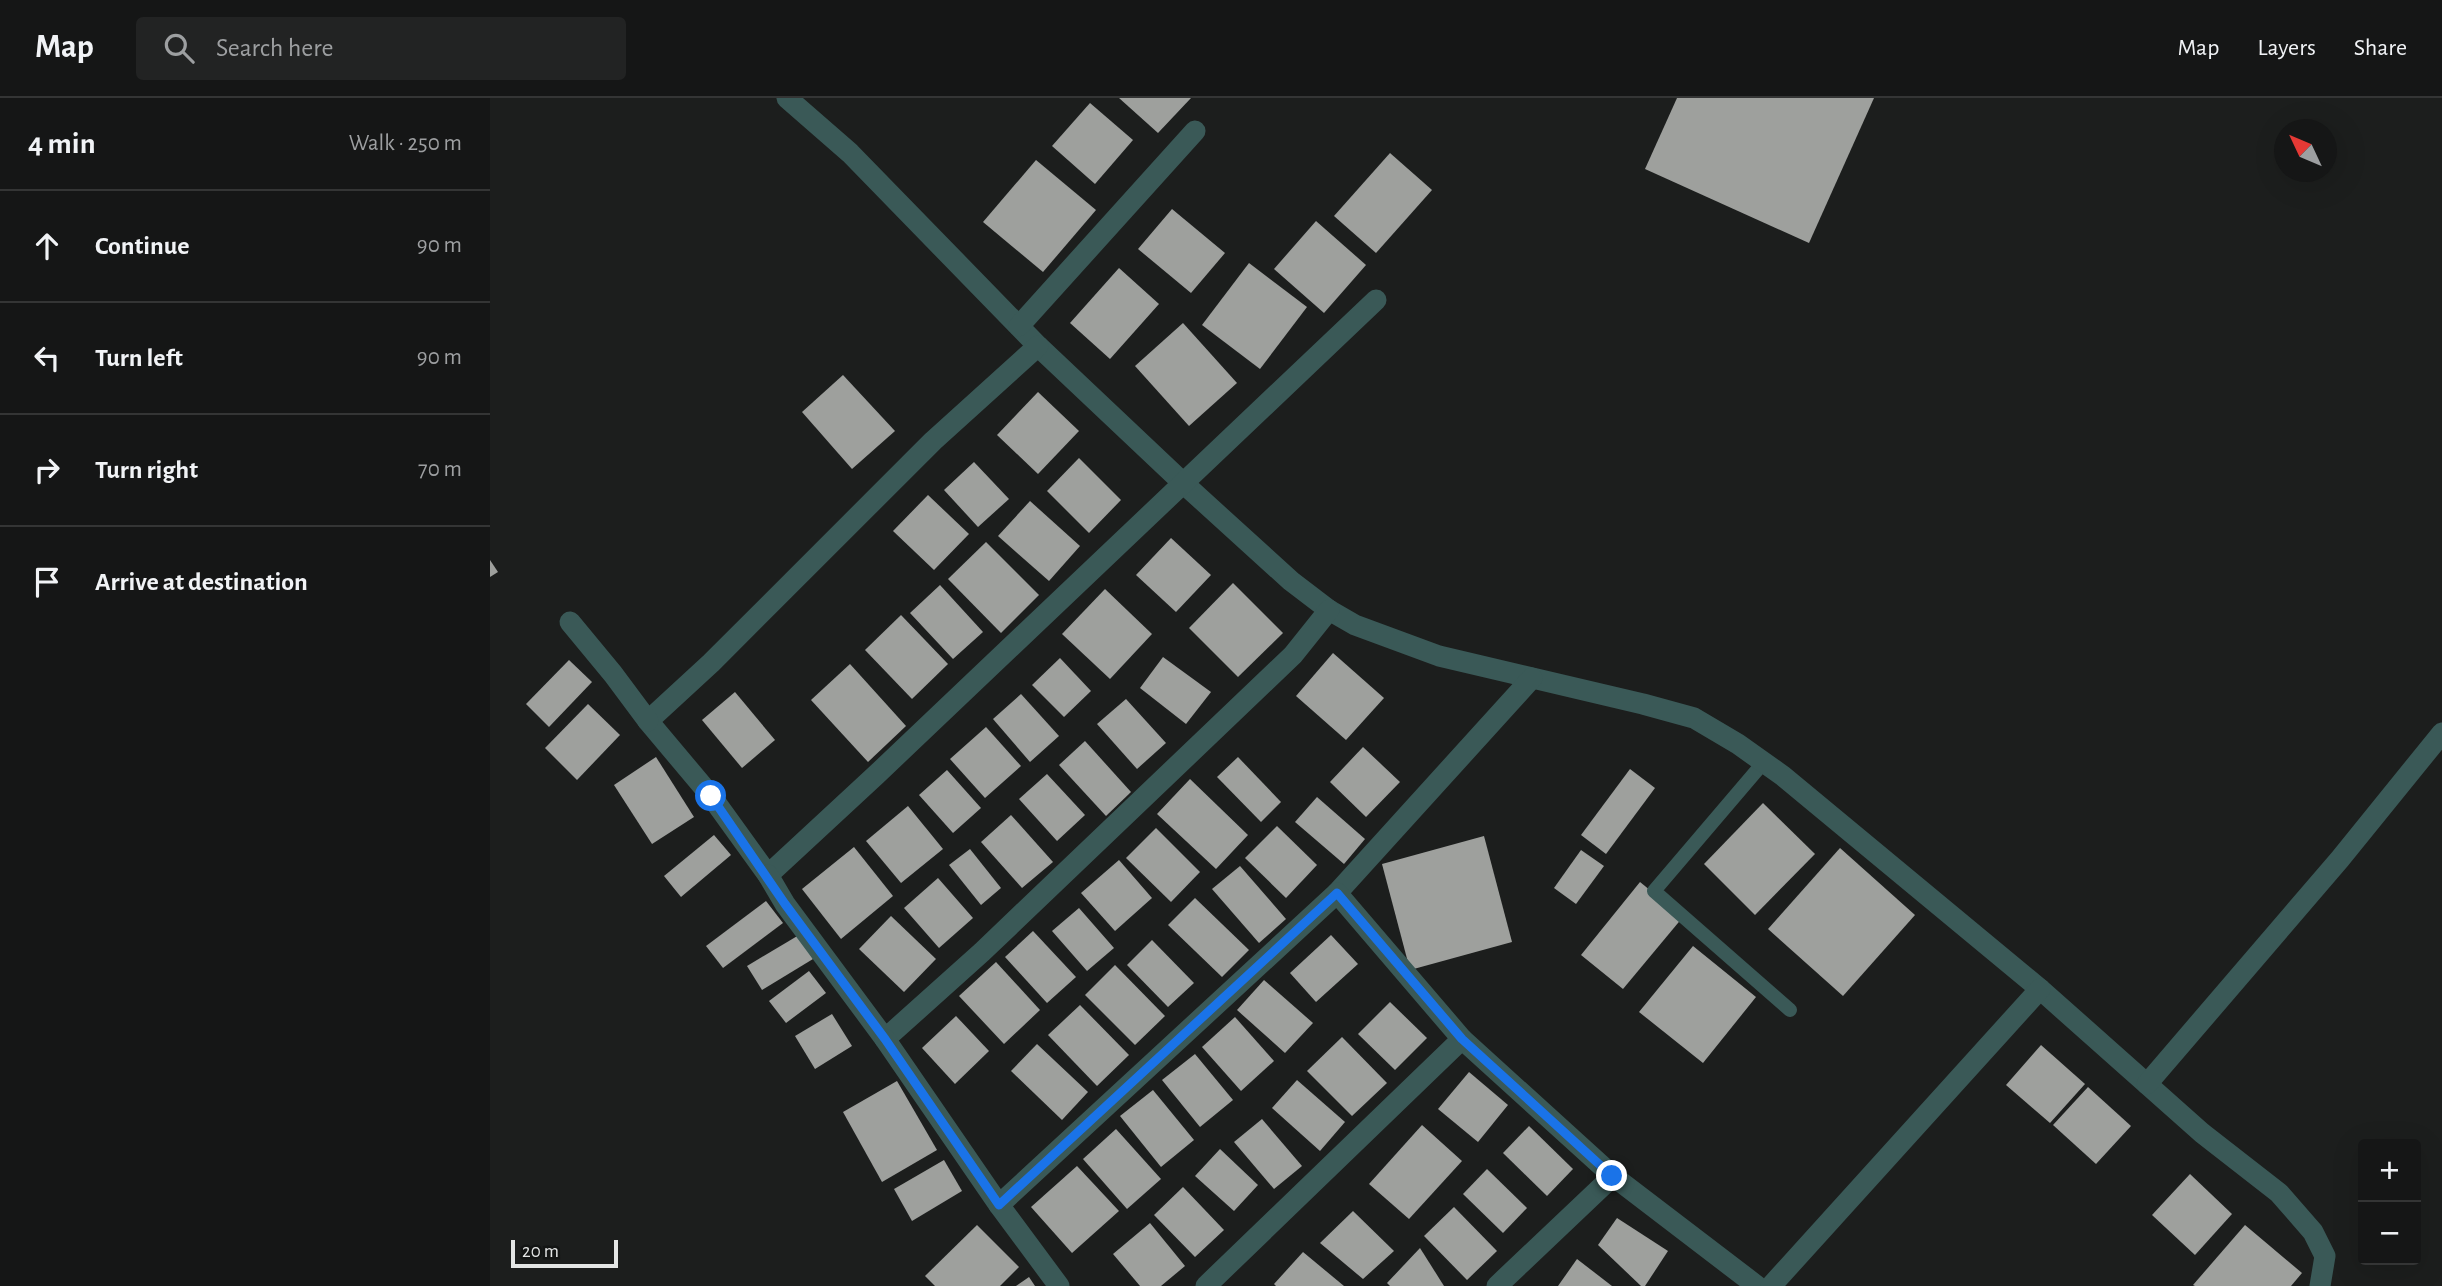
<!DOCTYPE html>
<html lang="en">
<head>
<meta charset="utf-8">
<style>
  body { margin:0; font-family:"Alegreya Sans",sans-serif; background:#222323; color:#f1f3f6 }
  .controls { position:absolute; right:21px; bottom:21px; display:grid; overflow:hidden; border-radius:7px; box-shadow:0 7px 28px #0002 }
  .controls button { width:63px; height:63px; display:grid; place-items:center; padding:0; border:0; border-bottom:2px solid #343535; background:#151616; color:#f1f3f6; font:35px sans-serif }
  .compass { position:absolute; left:1784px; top:21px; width:63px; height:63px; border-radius:50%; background:#151616; box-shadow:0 7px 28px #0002; rotate:314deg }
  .scale { position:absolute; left:21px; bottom:18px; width:107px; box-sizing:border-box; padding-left:7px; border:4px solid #e4e6e5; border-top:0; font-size:19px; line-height:24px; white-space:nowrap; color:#e4e6e5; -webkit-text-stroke:5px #131514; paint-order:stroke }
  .stop { position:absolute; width:21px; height:21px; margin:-16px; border:5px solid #1a73e8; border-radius:50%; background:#fff }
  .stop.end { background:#1a73e8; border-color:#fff; box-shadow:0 2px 7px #0008 }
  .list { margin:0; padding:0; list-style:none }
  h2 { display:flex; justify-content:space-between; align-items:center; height:91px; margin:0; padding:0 28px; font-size:30px }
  h2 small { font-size:23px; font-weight:400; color:#9d9fa1 }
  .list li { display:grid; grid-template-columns:46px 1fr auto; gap:21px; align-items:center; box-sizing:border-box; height:112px; padding:0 28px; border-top:2px solid #343535 }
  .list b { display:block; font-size:26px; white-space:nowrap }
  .list em { font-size:23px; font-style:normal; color:#9d9fa1 }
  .icon { flex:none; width:38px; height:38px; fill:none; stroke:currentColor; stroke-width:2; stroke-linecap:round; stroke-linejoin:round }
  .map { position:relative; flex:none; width:1952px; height:1188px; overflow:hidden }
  header { display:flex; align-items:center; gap:42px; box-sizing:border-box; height:98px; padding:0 35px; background:#151616; border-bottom:2px solid #343535 }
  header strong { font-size:33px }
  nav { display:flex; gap:38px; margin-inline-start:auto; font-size:24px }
  .search { width:490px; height:63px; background:#222323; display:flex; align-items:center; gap:18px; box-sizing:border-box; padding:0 24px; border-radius:7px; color:#9d9fa1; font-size:26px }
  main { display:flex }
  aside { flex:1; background:#151616 }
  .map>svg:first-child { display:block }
</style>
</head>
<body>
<header>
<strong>Map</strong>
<div class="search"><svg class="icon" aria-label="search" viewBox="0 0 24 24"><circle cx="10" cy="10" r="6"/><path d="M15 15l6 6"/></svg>Search here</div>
<nav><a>Map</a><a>Layers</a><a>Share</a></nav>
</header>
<main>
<aside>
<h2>4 min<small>Walk · 250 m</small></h2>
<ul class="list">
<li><svg class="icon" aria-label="ahead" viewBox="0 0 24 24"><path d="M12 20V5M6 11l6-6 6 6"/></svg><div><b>Continue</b></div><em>90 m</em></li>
<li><svg class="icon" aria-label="left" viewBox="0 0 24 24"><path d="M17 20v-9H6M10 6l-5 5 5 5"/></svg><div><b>Turn left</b></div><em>90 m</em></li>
<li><svg class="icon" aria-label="right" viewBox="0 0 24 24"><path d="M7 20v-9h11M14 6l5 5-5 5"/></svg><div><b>Turn right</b></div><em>70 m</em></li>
<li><svg class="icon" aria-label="arrive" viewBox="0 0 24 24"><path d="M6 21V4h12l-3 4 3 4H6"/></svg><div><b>Arrive at destination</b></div></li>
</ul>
</aside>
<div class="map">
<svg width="1952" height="1188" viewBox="0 0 1952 1188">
  <rect width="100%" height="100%" fill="#1c1e1d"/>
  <g fill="#9ea09d">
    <polygon points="629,0 701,0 668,35"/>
    <polygon points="1187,0 1384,0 1319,145 1155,71"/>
    <polygon points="600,5 643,42 605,86 562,48"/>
    <polygon points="900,55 942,92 886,155 844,118"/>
    <polygon points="546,62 606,112 553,174 493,124"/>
    <polygon points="682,111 735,155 701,195 648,151"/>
    <polygon points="826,123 876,167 834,215 784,171"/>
    <polygon points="759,165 817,209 770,271 712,227"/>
    <polygon points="629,170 669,206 620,261 580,225"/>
    <polygon points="693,225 747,285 699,328 645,268"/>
    <polygon points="353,277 405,333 362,371 312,314"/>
    <polygon points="548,294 589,333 548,376 507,337"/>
    <polygon points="589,360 631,402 599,435 557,393"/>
    <polygon points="484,364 519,401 488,429 454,392"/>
    <polygon points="438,397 479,436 444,472 403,433"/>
    <polygon points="540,403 590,448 559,483 508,438"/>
    <polygon points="681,440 721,477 686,514 646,477"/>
    <polygon points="496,444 549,497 511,535 458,481"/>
    <polygon points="0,462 8,474 0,479"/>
    <polygon points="743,485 793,535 748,579 699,530"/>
    <polygon points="450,487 493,534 463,561 420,515"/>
    <polygon points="615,491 662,536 620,581 572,536"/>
    <polygon points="411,517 458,566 422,601 375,552"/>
    <polygon points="843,555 894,600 856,642 806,598"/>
    <polygon points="673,559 721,594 696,626 650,590"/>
    <polygon points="570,560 601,593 574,619 542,587"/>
    <polygon points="79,562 102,584 59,629 36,606"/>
    <polygon points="360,566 416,628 378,664 321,602"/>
    <polygon points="245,594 285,642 252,670 212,622"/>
    <polygon points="531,596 569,638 540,664 503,621"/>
    <polygon points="636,601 676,645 647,671 607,626"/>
    <polygon points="98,606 130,637 87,682 55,650"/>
    <polygon points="496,629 531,668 495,700 460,661"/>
    <polygon points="595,643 641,694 616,718 569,667"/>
    <polygon points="873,649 910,684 876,719 840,684"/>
    <polygon points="166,659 204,719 162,746 124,687"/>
    <polygon points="748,659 791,704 771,724 727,679"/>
    <polygon points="1140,671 1165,690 1116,756 1091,737"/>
    <polygon points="457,672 491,710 463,735 429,697"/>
    <polygon points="557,676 595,717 567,743 529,701"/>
    <polygon points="700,681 758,737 726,771 667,716"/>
    <polygon points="827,699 875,741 854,766 805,724"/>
    <polygon points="1273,705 1325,756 1265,817 1214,766"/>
    <polygon points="418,708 453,751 411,785 376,743"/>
    <polygon points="521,717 563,764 532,790 491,744"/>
    <polygon points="787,728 827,767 796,800 755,760"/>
    <polygon points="666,730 710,774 681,804 636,760"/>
    <polygon points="224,737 241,757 191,799 174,778"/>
    <polygon points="994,738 1022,844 920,872 892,766"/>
    <polygon points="364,749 403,798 351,841 312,791"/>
    <polygon points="1350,750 1425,817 1353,898 1278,831"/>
    <polygon points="480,751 511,790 491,807 459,767"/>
    <polygon points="1091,752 1114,768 1086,806 1064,790"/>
    <polygon points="629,762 662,800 625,833 591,795"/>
    <polygon points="750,768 796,821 769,845 722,791"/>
    <polygon points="448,780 483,820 449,850 414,810"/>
    <polygon points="1150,784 1193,819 1133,891 1091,857"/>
    <polygon points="705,800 759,852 732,879 678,827"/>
    <polygon points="276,803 293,825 233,870 216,848"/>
    <polygon points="589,810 624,850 597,873 562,833"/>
    <polygon points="401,818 446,861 414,894 369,851"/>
    <polygon points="543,833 586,879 557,905 515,859"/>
    <polygon points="309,837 323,861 272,892 257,868"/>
    <polygon points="841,837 868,866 826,904 800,875"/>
    <polygon points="662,842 704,885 678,909 637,867"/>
    <polygon points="1203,848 1266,899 1213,965 1149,914"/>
    <polygon points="506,864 550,912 514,946 469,898"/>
    <polygon points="625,867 675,918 645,947 595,897"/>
    <polygon points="319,873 336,895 296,925 279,903"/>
    <polygon points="774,882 823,925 795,955 747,912"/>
    <polygon points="900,904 937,940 905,972 868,936"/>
    <polygon points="590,907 639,957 607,988 558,937"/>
    <polygon points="342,916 362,948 325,971 305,938"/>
    <polygon points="466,918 499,953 465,986 432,950"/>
    <polygon points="745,919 784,963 751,993 712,949"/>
    <polygon points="852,939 897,985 862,1018 817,973"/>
    <polygon points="547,946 598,994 572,1022 521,973"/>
    <polygon points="1551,947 1595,986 1560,1025 1516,987"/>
    <polygon points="705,956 743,1002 710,1029 672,982"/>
    <polygon points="979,974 1018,1007 988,1044 948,1011"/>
    <polygon points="807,982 855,1024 830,1053 782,1010"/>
    <polygon points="407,983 447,1052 392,1084 353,1014"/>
    <polygon points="1598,989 1641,1028 1606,1066 1563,1027"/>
    <polygon points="663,992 704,1042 671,1069 630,1018"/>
    <polygon points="772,1021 812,1068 784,1091 744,1044"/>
    <polygon points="932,1027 972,1063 919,1121 879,1086"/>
    <polygon points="1039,1028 1083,1071 1057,1098 1013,1055"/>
    <polygon points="626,1031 671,1081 637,1111 593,1061"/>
    <polygon points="730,1051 768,1087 744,1113 705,1078"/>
    <polygon points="454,1062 472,1093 422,1123 404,1091"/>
    <polygon points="587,1068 629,1113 582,1155 541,1109"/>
    <polygon points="997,1071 1037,1110 1013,1135 973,1096"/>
    <polygon points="1700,1076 1742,1116 1705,1157 1662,1117"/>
    <polygon points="693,1089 734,1132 705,1159 664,1117"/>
    <polygon points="964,1109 1007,1153 977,1182 934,1138"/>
    <polygon points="863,1113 904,1153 873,1181 830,1145"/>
    <polygon points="1127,1120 1178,1153 1155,1188 1151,1188 1108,1147"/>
    <polygon points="660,1125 695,1168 671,1188 650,1188 623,1156"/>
    <polygon points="487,1127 529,1169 510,1188 445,1188 435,1178"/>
    <polygon points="1755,1127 1812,1175 1801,1188 1705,1188 1703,1187"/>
    <polygon points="930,1150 954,1188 900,1188 897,1185"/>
    <polygon points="813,1154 854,1188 786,1188 784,1186"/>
    <polygon points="1087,1161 1122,1188 1068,1188"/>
    <polygon points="539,1179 545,1188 526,1188"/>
  </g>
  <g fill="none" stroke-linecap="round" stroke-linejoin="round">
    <polyline stroke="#3a5957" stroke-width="14" points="1274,664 1164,793 1300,912"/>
    <g stroke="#3a5957" stroke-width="21">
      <polyline points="297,0 360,55 548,248 692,384 801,483 839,512 865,527 949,558 1153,606 1204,620 1248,646 1293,678 1550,891 1712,1035 1789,1095 1823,1134 1835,1158 1830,1188"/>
      <polyline points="529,228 705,33"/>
      <polyline points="548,248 443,343 221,565 158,623 221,698 278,777 386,677 886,202"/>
      <polyline points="80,524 123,576 158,623"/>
      <polyline points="278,777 295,806 395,941 492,854 803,557 839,512"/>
      <polyline points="395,941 509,1107 847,795 1042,580"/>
      <polyline points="972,941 1123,1078 1007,1188"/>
      <polyline points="1657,986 1850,761 1952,635"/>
      <polyline points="1123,1078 1267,1188"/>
      <polyline points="509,1107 569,1188"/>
      <polyline points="716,1188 972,941 847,795"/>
      <polyline points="1281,1188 1550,891"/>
    </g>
  </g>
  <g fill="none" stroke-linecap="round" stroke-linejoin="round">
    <polyline stroke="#1a73e8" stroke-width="9" points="221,698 295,806 395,941 509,1107 847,795 972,941 1122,1078"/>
  </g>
</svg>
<div class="controls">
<button>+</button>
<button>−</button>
</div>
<svg class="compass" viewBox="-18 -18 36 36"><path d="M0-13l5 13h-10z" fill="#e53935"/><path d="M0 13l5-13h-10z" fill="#9d9fa1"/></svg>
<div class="scale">20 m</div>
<div class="stop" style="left:221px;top:698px"></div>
<div class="stop end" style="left:1122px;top:1078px"></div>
</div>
</main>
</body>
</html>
